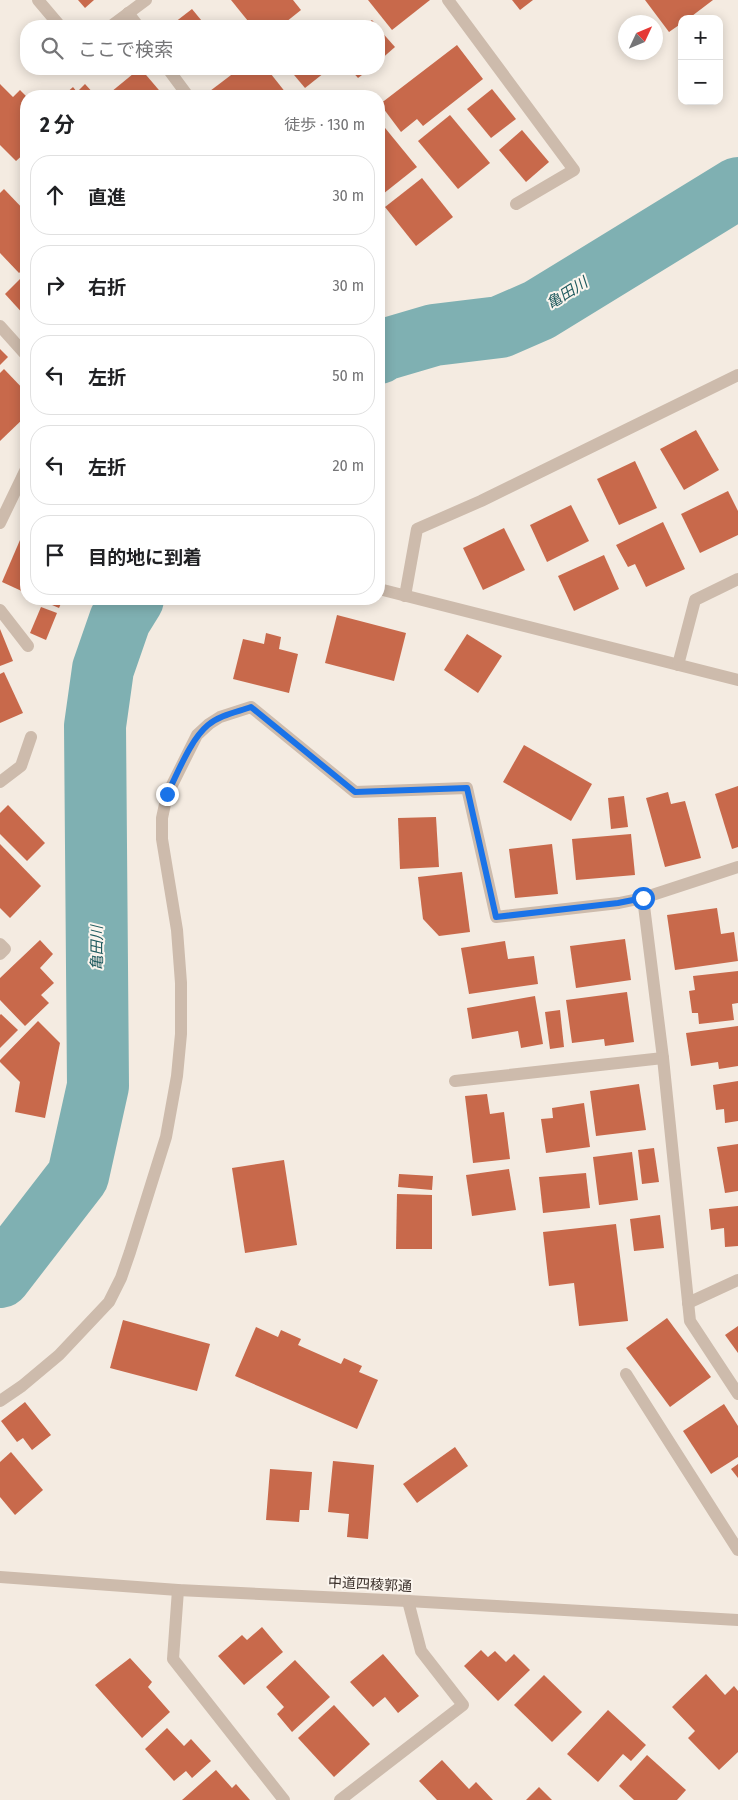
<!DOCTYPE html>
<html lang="ja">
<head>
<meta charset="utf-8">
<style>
  body { margin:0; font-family:"Fira Sans Condensed","Noto Sans JP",sans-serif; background:#f2f2f2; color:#202124 }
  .controls { position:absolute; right:15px; top:15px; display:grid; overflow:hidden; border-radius:10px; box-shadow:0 2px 12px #0003 }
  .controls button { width:45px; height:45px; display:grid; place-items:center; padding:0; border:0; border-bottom:1px solid #e0e0e0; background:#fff; color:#202124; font:25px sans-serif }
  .compass { position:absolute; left:618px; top:15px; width:45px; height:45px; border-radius:50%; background:#fff; box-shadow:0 2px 12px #0003; rotate:46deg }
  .stop { position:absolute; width:15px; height:15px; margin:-11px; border:4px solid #1a73e8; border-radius:50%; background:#fff }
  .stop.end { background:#1a73e8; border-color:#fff; box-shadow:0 1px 5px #0008 }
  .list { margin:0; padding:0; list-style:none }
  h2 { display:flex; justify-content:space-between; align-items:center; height:65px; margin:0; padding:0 20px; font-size:21px }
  h2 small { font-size:16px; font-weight:400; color:#757577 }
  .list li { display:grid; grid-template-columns:32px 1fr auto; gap:15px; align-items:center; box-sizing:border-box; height:80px; margin:0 10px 10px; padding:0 10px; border:1px solid #e0e0e0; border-radius:20px }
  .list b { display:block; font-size:19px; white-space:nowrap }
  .list em { font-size:16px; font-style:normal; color:#757577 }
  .icon { flex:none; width:28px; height:28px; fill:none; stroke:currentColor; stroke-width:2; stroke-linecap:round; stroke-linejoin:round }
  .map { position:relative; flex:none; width:738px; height:1800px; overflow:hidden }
  .search { position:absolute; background:#fff; box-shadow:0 2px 12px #0003; left:20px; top:20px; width:365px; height:55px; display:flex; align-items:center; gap:12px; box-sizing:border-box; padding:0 18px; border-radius:20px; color:#757577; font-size:19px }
  .panel { position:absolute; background:#fff; box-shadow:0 2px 12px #0003; left:20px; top:90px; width:365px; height:515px; border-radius:20px }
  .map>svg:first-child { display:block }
</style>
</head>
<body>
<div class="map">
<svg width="738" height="1800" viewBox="0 0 738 1800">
  <rect width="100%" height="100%" fill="#f4ebe1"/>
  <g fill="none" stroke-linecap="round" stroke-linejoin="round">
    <g stroke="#7fb0b2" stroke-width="62">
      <polyline points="379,353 383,350 434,335 500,327 539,310 738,188"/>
      <polyline points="0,1277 78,1176 98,1086 95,726 103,669 120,620 133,599"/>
    </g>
  </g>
  <g fill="#c8694b">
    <polygon points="78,0 94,0 85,8"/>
    <polygon points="231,0 293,0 301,10 281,26 252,26"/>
    <polygon points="368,0 430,0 392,30"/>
    <polygon points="512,0 533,0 520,10"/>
    <polygon points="645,0 713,0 688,19 682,19 682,23 669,32"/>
    <polygon points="192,9 206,26 170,26"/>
    <polygon points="372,20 377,26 364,26"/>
    <polygon points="379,29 395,47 379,61"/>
    <polygon points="457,45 483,79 423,126 417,119 401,132 380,104"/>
    <polygon points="139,69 141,69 164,96 115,96 111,92"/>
    <polygon points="239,69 267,69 286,93 282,96 214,96 210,91"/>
    <polygon points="289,69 329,69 305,88"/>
    <polygon points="350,69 370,69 358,78"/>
    <polygon points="0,84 13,97 20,90 26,96 26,152 16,161 0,145"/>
    <polygon points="85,84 96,96 63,96 73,87 77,92"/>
    <polygon points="492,89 516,119 491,138 467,109"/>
    <polygon points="450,115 490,163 458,189 418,141"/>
    <polygon points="381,123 417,167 383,194 379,189 379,125"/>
    <polygon points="522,130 549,162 526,182 499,150"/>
    <polygon points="422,178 453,217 416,246 385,207"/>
    <polygon points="4,189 26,212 26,267 19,273 0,253 0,193"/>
    <polygon points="26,273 26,317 5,294"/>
    <polygon points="0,349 8,357 0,365"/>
    <polygon points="4,369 26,392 26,416 0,441 0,373"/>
    <polygon points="696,430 719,470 684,490 660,449"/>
    <polygon points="635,461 657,508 619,525 597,479"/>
    <polygon points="728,491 738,511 738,535 700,553 681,514"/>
    <polygon points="571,505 589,541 547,562 530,525"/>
    <polygon points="663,522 685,569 646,587 635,564 628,567 616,545"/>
    <polygon points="504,528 525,570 483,590 463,548"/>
    <polygon points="20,540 26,542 26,593 2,582"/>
    <polygon points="604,555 619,589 574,611 558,576"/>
    <polygon points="38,599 63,599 59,608"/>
    <polygon points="41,607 57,613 46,640 30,633"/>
    <polygon points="337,615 406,633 394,681 325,663"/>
    <polygon points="0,629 13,661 0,666"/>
    <polygon points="266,633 281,637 279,649 298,654 289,693 233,679 243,639 264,644"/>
    <polygon points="467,634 502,656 478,693 444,670"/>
    <polygon points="4,672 23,713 0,723 0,674"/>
    <polygon points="524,745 592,784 571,821 503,782"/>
    <polygon points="738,786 738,847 732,849 715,794"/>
    <polygon points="668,792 671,804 685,801 701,858 665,867 646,798"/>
    <polygon points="624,796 628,827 611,829 608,798"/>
    <polygon points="8,805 45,843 27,861 0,834 0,813"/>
    <polygon points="436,817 439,867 400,869 398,818"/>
    <polygon points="631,834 635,875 576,880 572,839"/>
    <polygon points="0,844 41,886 10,918 0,908"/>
    <polygon points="552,844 558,894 515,898 509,849"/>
    <polygon points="462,872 470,932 439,936 423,919 418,877"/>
    <polygon points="717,908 721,934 734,932 738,961 675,970 667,915"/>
    <polygon points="625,939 631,980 576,988 570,946"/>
    <polygon points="40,940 53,954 40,968 54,983 41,995 49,1003 25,1026 0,1000 0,978"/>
    <polygon points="505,941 508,959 534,956 538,984 469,994 461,948"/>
    <polygon points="738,971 738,1003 732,1004 734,1020 699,1024 698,1013 692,1013 689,991 695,990 693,976"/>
    <polygon points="627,992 634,1042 605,1046 604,1039 572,1043 566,1000"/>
    <polygon points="535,996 543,1044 521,1048 518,1031 472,1039 467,1008"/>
    <polygon points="560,1010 564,1047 550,1049 545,1012"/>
    <polygon points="1,1014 18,1030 0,1048 0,1015"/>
    <polygon points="38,1021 60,1043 45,1118 15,1112 20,1082 0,1062 0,1060"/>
    <polygon points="738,1026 738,1066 719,1069 718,1062 691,1066 686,1033"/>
    <polygon points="738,1081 738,1121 725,1123 724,1109 716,1110 713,1085"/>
    <polygon points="639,1084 646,1130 596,1136 590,1091"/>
    <polygon points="487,1094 490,1114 504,1112 510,1159 473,1163 465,1096"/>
    <polygon points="584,1103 590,1147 546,1153 541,1119 553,1118 552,1108"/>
    <polygon points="738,1144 738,1191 725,1193 717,1147"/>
    <polygon points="654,1148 659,1182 642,1184 638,1150"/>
    <polygon points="632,1152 638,1200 599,1205 593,1157"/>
    <polygon points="284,1160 297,1245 245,1253 232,1168"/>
    <polygon points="509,1169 516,1210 472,1216 466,1175"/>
    <polygon points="586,1173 590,1208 543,1213 539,1177"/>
    <polygon points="399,1174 433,1176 432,1190 398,1187"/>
    <polygon points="397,1194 432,1195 432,1249 396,1249"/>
    <polygon points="738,1206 738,1246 725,1247 724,1228 711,1230 709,1209"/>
    <polygon points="660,1215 664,1248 634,1251 630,1219"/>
    <polygon points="616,1224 628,1321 579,1326 574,1283 549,1286 543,1232"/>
    <polygon points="667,1318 711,1377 670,1407 626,1348"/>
    <polygon points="123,1320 210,1344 197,1391 110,1368"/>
    <polygon points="738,1326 738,1353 725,1335"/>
    <polygon points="256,1327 278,1337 281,1330 301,1339 298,1345 341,1364 344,1358 362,1366 359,1372 378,1380 357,1429 235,1376"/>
    <polygon points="25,1402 51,1435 32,1450 23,1438 17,1442 1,1421"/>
    <polygon points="724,1404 738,1426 738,1457 711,1474 683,1431"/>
    <polygon points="455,1447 468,1466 417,1503 403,1484"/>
    <polygon points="11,1452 43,1490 15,1515 0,1497 0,1462"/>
    <polygon points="333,1461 374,1465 368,1539 347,1537 349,1514 328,1512"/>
    <polygon points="738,1464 738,1478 731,1469"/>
    <polygon points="270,1469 312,1472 309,1510 300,1510 299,1522 266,1520"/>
    <polygon points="262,1627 283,1652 244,1685 218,1656 242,1635 247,1640"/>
    <polygon points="481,1650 488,1657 495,1651 506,1662 514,1654 530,1670 498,1701 464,1666"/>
    <polygon points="383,1654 419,1696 398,1713 385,1697 373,1707 350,1682"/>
    <polygon points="130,1658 152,1682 148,1687 170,1712 142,1738 95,1685"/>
    <polygon points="295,1660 330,1697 292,1732 277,1714 284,1707 266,1687"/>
    <polygon points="706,1674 725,1695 734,1686 738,1691 738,1752 719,1770 688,1738 695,1731 672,1707"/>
    <polygon points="544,1675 582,1712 552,1742 514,1705"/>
    <polygon points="334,1705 370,1744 334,1777 298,1738"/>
    <polygon points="608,1710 646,1745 631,1761 623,1754 598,1782 567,1754"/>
    <polygon points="167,1728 184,1746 191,1739 211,1761 192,1778 186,1771 174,1781 145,1749"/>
    <polygon points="647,1755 686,1790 677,1800 634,1800 619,1786"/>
    <polygon points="442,1760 469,1789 476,1782 493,1800 437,1800 419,1781"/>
    <polygon points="216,1770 232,1788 236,1784 250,1800 182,1800"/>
    <polygon points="539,1787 552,1800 526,1800"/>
  </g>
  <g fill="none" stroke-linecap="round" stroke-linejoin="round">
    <g stroke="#cdbbac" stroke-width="12">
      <polyline points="38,0 60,26"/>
      <polyline points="448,0 574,170 516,204"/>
      <polyline points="128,13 138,26"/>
      <polyline points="111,26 146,0"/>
      <polyline points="168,69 188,96"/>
      <polyline points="0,326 26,355"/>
      <polyline points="0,523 26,469"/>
      <polyline points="379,589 738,680"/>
      <polyline points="405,596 417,529 481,501 738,375"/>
      <polyline points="0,610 28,646"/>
      <polyline points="678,665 695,600 738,579"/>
      <polyline points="0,782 21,766 31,737"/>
      <polyline points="643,898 663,1058 690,1321 738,1394"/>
      <polyline points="0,944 5,949 0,954"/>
      <polyline points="455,1081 663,1058"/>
      <polyline points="688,1303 738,1280"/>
      <polyline points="626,1374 738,1550"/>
      <polyline points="0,1401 22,1386 59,1355 109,1302 121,1278 130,1252 166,1137 177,1076 181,1034 181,983 177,930 162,839 162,818 167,795 197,735 209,724 220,717 251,707 355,792 467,788 496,917 619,903 643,898 738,867"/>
      <polyline points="0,1577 178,1590 408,1601 738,1620"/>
      <polyline points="178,1590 173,1659 284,1800"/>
      <polyline points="340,1800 463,1705 421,1651 408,1601"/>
    </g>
  </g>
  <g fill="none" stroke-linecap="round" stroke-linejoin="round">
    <path stroke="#1a73e8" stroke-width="6" d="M167 794C178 773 190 740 208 725 220 715 237 712 251 707L355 792 467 788 496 917 618 903 643 898"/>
  </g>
  <g text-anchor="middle" stroke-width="4" stroke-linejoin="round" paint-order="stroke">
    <g font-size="14" fill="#3b302b" stroke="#fbf5ee">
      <text transform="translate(370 1584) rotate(3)" y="5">中道四稜郭通</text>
    </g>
    <g font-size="15" font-style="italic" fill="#1f5a5e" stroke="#fbf5ee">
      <text transform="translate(567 293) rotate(-32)" y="5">亀田川</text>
      <text transform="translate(97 948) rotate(-90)" y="5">亀田川</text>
    </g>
  </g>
</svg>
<div class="controls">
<button>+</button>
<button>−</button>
</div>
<svg class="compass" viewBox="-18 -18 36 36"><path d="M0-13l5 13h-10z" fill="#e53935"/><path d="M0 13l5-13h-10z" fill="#757577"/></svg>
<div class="stop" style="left:643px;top:898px"></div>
<div class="stop end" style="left:167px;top:794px"></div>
<div class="search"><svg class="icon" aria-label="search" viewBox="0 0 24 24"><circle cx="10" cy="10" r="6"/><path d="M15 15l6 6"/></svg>ここで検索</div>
<section class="panel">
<h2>2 分<small>徒歩 · 130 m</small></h2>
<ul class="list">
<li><svg class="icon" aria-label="ahead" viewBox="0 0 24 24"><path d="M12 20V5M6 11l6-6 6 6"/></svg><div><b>直進</b></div><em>30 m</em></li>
<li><svg class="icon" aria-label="right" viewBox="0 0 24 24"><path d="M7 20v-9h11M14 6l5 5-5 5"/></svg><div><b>右折</b></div><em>30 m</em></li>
<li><svg class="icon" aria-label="left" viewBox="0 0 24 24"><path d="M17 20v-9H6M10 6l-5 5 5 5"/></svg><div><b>左折</b></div><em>50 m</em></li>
<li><svg class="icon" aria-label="left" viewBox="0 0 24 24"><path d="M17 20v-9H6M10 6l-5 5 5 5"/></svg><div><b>左折</b></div><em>20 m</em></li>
<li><svg class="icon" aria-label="arrive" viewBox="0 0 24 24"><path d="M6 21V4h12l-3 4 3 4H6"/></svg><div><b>目的地に到着</b></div></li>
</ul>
</section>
</div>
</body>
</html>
